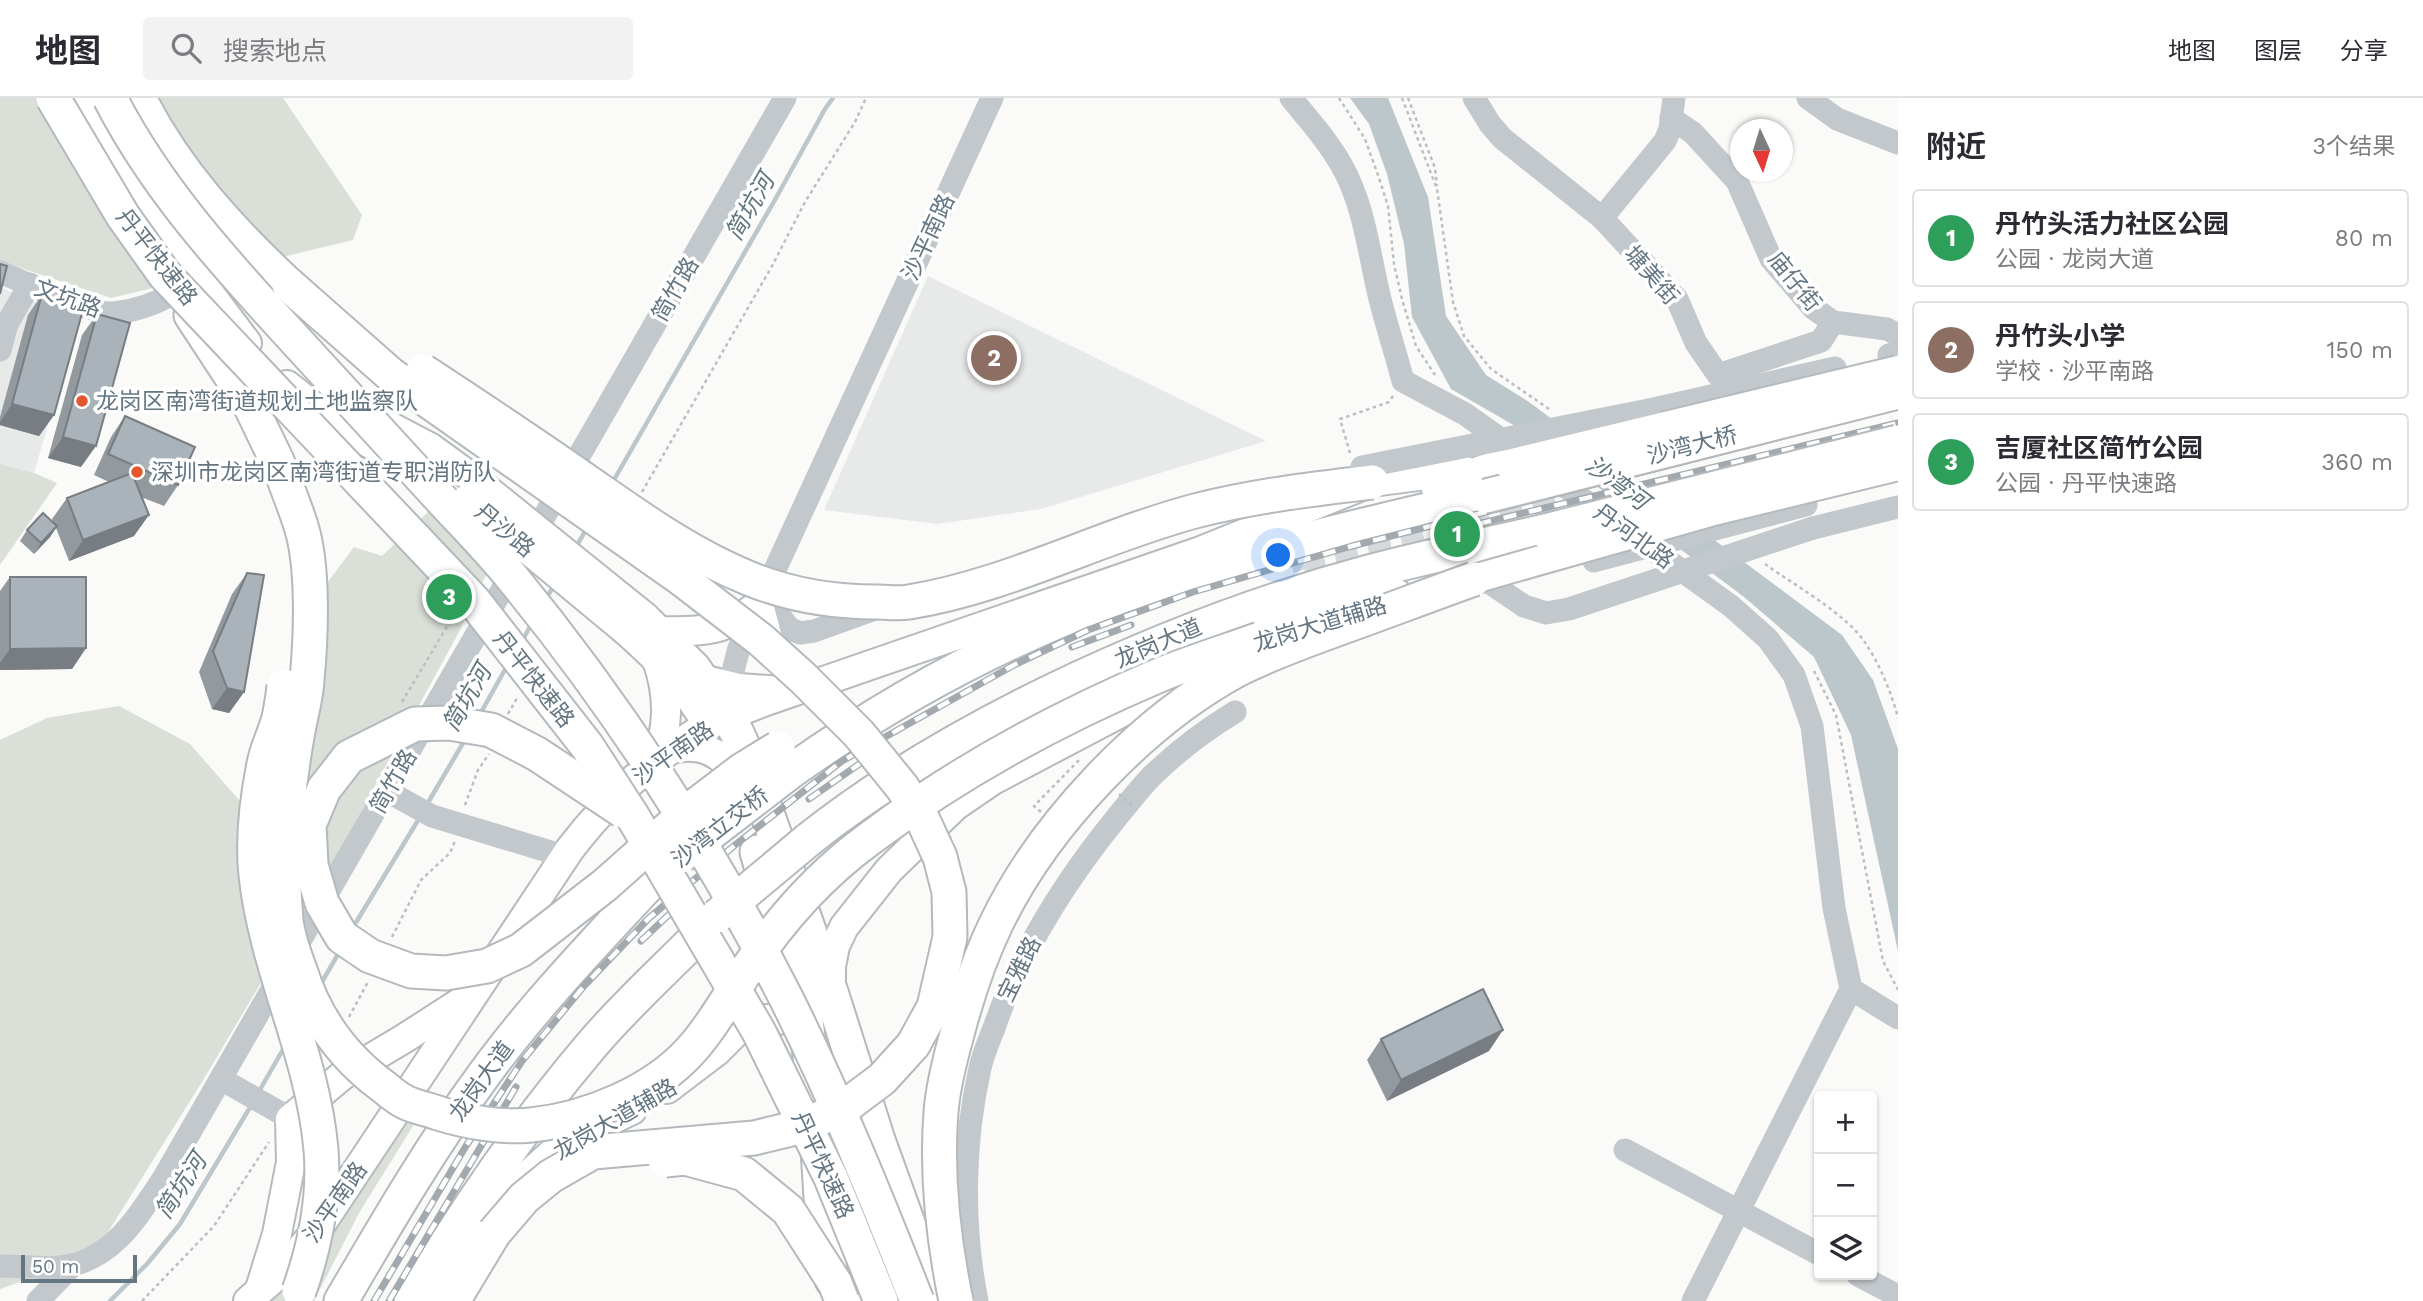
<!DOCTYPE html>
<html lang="zh">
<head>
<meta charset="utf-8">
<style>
  body { margin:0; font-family:"Work Sans","Noto Sans SC",sans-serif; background:#f2f2f3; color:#2b2b33 }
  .controls { position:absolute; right:21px; bottom:21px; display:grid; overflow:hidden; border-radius:7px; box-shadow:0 2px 5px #0004 }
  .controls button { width:63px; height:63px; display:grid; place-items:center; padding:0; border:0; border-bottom:2px solid #e1e1e2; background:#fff; color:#2b2b33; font:35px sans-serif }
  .compass { position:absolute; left:1730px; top:21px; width:63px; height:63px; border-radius:50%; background:#fff; box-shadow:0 2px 5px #0004; rotate:176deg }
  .scale { position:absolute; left:21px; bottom:18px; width:116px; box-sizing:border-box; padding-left:7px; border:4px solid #657683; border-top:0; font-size:19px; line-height:24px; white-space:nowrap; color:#657683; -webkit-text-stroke:5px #fff; paint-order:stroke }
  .you { position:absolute; left:1279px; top:458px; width:24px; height:24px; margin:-18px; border:5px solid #fff; border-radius:50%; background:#1a73e8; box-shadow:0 0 0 10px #1a73e833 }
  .badge { display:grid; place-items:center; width:46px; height:46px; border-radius:50%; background:#0f766e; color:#fff; font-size:23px; font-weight:700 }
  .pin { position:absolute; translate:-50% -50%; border:4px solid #fff; box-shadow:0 2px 7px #0006 }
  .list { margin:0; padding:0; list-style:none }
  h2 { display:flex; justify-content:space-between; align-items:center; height:91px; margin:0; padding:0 28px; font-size:30px }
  h2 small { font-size:23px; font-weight:400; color:#7c7c81 }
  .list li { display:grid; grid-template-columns:46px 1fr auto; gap:21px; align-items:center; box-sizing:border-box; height:98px; margin:0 14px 14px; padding:0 14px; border:2px solid #e1e1e2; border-radius:7px }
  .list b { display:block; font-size:26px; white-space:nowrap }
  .list p { margin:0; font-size:23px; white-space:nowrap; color:#7c7c81 }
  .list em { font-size:23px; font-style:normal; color:#7c7c81 }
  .icon { flex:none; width:38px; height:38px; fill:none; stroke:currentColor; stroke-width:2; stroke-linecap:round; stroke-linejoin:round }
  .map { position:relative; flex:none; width:1898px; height:1203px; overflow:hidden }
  header { display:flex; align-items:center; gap:42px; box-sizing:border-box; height:98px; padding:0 35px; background:#fff; border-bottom:2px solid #e1e1e2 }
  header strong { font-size:33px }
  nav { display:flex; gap:38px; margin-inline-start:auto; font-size:24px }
  .search { width:490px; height:63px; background:#f2f2f3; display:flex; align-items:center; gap:18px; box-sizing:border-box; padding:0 24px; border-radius:7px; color:#7c7c81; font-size:26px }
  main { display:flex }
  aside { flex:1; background:#fff }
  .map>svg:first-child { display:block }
</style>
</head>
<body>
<header>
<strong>地图</strong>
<div class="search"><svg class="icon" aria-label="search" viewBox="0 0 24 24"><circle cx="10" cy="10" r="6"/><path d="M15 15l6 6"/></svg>搜索地点</div>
<nav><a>地图</a><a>图层</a><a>分享</a></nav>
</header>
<main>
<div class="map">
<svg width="1898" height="1203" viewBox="0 0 1898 1203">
  <rect width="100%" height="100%" fill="#fafaf8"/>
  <g fill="#e8e9e9">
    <polygon points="928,178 1266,343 1041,411 937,426 824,412"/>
    <polygon points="0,189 78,223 34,375 0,366"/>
  </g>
  <g fill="#dadfd7">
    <polygon points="0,0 283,0 362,117 353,142 111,200 0,163"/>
    <polygon points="0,366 34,375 57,385 0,467"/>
    <polygon points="450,393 503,441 458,536 341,750 202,984 93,1158 0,1191 0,642 47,620 119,608 190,646 246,710 321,493 354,449 382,458"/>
    <polygon points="404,1015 416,1023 359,1115 314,1203 254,1203"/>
  </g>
  <polygon fill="#bbc7cb" points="1350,0 1388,0 1428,99 1446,218 1486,277 1529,304 1842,537 1873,582 1898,651 1898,853 1851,637 1814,559 1744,499 1522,332 1451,291 1412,219 1404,146 1387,76 1369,26"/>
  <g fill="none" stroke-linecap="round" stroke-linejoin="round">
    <g stroke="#bbc7cb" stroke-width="4.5">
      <polyline points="611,387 776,100 825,11 833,0"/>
      <polyline points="575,451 588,428"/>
      <polyline points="545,502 555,486"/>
      <polyline points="521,545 532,525"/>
      <polyline points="479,618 507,568"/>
      <polyline points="426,708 466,640"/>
      <polyline points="352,831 420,719"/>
      <polyline points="319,889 341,851"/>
      <polyline points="258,995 285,948"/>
      <polyline points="110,1203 147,1166 180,1126 252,1006"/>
    </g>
    <polyline stroke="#d5d9db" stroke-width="23" stroke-dasharray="23 11" stroke-linecap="butt" points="1316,503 1304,470 1573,407 1583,434"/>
    <defs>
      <g id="major">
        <polyline points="78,0 161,131 247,245"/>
        <polyline points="287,287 337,327 401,363"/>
        <polyline points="370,318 431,350 475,382"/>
        <polyline points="759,506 768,541 778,554"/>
        <polyline points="645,519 696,569 729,618"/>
        <path d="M625 532C658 561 686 589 708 628"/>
        <path d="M660 533C692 534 726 534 751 512"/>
        <polyline points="706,582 739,590 783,593"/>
        <path d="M671 651C692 646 712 649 726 665"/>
        <path d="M651 667C671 636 669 596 657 562"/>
        <polyline points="831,891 831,868 835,848 844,829 889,772 955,708 993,682 1181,583"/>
        <polyline points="667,991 717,953 741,929 761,921 806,922"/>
        <polyline points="260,1191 277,1136 291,1064 290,1021 343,977 405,940 464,902"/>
        <path d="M248 1203 283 1172 320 1128 570 751C604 707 644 667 692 637 715 622 741 613 766 603L1198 454 1372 384 1464 372"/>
        <polyline points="430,1203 495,1107 550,1057 577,1039 632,1012"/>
      </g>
      <g id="highway">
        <path d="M139 0C175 72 230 132 289 187"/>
        <polyline points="191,217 250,307 277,363"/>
        <polyline points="1438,389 1508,366"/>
        <polyline points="1254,530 1396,498"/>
        <polyline points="729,618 743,648 831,894 878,1042 913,1139 944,1203"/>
        <path d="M790 674C880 610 975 557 1078 515 1209 462 1348 430 1486 398"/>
        <path d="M808 742C883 682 966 635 1052 593 1154 544 1260 503 1369 474 1427 458 1486 447 1545 433"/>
        <polyline points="757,754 806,922 815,1002 823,1132 832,1182"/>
        <path d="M341 1203C386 1126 430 1050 483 978 533 909 592 848 650 785"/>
        <path d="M411 1203C464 1114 523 1028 590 949 621 912 657 879 691 845"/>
        <polyline points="453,1203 494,1135"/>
      </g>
    </defs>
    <use href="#major" stroke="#b5babe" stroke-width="32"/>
    <use href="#highway" stroke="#b4b9bd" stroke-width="37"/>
    <g stroke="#bbbfc2" stroke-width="2.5" stroke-dasharray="3.5 3.5" stroke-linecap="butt">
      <polyline points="1339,0 1365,41 1379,80 1388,108 1394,166 1402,201 1416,248 1437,280"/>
      <polyline points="1402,0 1437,91 1453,204 1464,238 1491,271 1549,311"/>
      <polyline points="1408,0 1435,70 1437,88"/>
      <polyline points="1350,355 1340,321 1389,304 1393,298"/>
      <polyline points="642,394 772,168 805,104 855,24 866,0"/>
      <path d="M1765 466C1794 487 1847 516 1866 546 1880 567 1892 596 1898 620"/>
      <polyline points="1814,573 1836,617 1883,863 1898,892"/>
      <polyline points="402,604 454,517"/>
      <polyline points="508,616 517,600"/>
      <polyline points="465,707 478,672 489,656"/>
      <polyline points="1041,714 1034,708 1079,662"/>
      <polyline points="392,839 421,782 450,755 455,743"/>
      <polyline points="349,919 369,882"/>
      <polyline points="142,1203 214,1128 269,1044"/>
    </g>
    <g stroke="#c3c8cc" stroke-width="23">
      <path d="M1291 0C1309 22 1328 43 1342 68 1365 109 1369 157 1380 201 1387 229 1396 256 1403 283L1465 316 1513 350"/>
      <polyline points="1474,0 1490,26 1502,40 1602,120 1677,201 1696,245 1718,277 1821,243 1833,224"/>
      <polyline points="1808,0 1837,21 1898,45"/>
      <polyline points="1671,20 1693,35 1737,83 1771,161 1813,210 1833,224 1887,231 1898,237"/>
      <polyline points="1602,120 1665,43 1670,31 1674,0"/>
      <path d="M0 174C21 183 96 217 114 215 136 213 157 205 176 194"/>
      <polyline points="0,252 7,226 30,186"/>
      <polyline points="1889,257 1898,255"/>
      <polyline points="1649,312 1835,270"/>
      <polyline points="1549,377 1731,508 1768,541 1794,577 1812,628 1834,810 1851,891 1898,920"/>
      <polyline points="1813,430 1898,409"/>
      <polyline points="1594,463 1806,407"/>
      <polyline points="1474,481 1490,485 1524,508"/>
      <polyline points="759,506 776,513 789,530 800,535 814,533 881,509"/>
      <polyline points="729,606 732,577 739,550 992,0"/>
      <polyline points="387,693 432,718 564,758"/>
      <polyline points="221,981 284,1017"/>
      <polyline points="1625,1052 1819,1156"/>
      <path d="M0 1168C20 1168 40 1171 60 1169 111 1164 137 1120 163 1081L785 0"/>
      <polyline points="1858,1177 1898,1198"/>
      <polyline points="38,1203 73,1167"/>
      <path d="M977 1203C962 1128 963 1045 980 970 983 956 989 943 994 930 1021 852 1065 783 1117 719 1129 705 1141 688 1155 675 1179 652 1207 631 1235 614"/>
      <polyline points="1693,1203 1851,891"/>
    </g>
    <use href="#major" stroke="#fff" stroke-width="28"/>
    <use href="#highway" stroke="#fff" stroke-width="33"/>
    <defs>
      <g id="rail">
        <polyline points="1453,432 1898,325"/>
        <polyline points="1072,549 1131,527"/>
        <polyline points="809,701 878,653"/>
        <polyline points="641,843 679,807"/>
        <polyline points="374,1203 466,1048 522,963 584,888 649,820 735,747 842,663 1014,567 1088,532 1193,494 1352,448 1898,309"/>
        <polyline points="389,1203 516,989"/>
      </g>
    </defs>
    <use href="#rail" stroke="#a2aab0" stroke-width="7"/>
    <use href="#rail" stroke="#fff" stroke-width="4.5" stroke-dasharray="13" stroke-linecap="butt"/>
    <defs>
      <g id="major-bridge">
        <polyline points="1508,366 1898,272"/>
        <polyline points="475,382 645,519"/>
        <polyline points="467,401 625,532"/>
        <polyline points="1474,481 1710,414 1898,368"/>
      </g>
      <g id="highway-bridge">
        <polyline points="53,0 123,118 165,177 473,502 587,648 633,719 759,934 831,1080 881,1203"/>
        <path d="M110 0C153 84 214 153 277 222 328 278 379 334 431 390 457 419 485 446 510 477 617 607 709 749 786 900 835 998 877 1101 917 1203"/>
        <polyline points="289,187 390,276 679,479 761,542 803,580 859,636 902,689 922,720 940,759 949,794 950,839 934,909 913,947 882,981 846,1008 804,1028 754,1040 593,1054 551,1078 524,1100 494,1135"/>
        <path d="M423 273C478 309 532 345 585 382 637 418 689 456 748 480 789 497 833 504 877 504 887 504 898 506 909 504 1008 488 1098 439 1195 413 1253 398 1313 391 1372 384"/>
        <path d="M277 363C285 384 294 406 301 428 314 469 311 539 307 582 306 600 301 616 298 633 287 694 280 761 286 822 288 839 294 856 300 872 315 920 344 960 384 989 390 994 397 1000 405 1004 415 1009 427 1011 438 1015 466 1024 502 1030 531 1027 588 1021 654 994 692 951 713 928 728 899 746 873 779 823 821 776 869 741 958 674 1060 619 1162 576 1194 563 1227 553 1260 541"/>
        <polyline points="1486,398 1898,294"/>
        <polyline points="1545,433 1898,344"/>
        <path d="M284 588C283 599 281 610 279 620 275 635 267 650 264 666 257 701 252 741 256 777 266 871 313 957 321 1052 325 1100 315 1148 299 1193"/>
        <polyline points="623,713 537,656 491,632 449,625 415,626 349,659 324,691 309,727 311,767 322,805 342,839 370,858 411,873 446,875 487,868 521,852 605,787 687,714 742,672 778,650"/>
        <polyline points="681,758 790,674"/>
        <polyline points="717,818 808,742"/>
        <polyline points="665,1062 685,1060 744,1076 788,1112 835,1185 842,1203"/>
        <path d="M956 1203C943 1140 936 1078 941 1014 943 988 950 961 957 936 967 898 979 861 996 826 1043 728 1141 624 1237 572 1270 555 1305 543 1340 530 1385 514 1429 497 1474 481"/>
      </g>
    </defs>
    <use href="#major-bridge" stroke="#b5babe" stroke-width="32" stroke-linecap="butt"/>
    <use href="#highway-bridge" stroke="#b4b9bd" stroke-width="37" stroke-linecap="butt"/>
    <polyline stroke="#bbbfc2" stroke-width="2.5" stroke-dasharray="3.5 3.5" stroke-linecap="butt" points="1119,696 1135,710"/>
    <g stroke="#c3c8cc" stroke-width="23">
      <polyline points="1362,369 1649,312"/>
      <polyline points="1524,508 1546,515 1569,511 1813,430"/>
    </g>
    <use href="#major-bridge" stroke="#fff" stroke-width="28"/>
    <use href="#highway-bridge" stroke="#fff" stroke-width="33"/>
  </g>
  <g fill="#929a9f">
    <polygon points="42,196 54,317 39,338 0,327 0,319 28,217"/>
    <polygon points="97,216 81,369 48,360 82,237"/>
    <polygon points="125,318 178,387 164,408 141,399 134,438 69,463 56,430 50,439 34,456 20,443 27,432 54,425 52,421 67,400 109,384 94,377 111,339"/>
    <polygon points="247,475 244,594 229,615 212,611 199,574 232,496"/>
    <polygon points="10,479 86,550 72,571 0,572 0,493"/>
    <polygon points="1381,941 1489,953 1387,1003 1367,962"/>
  </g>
  <g fill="#777d82">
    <polygon points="12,306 54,317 39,338 0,327 0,324"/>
    <polygon points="63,339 96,348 81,369 48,360"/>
    <polygon points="149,417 134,438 69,463 83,442"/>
    <polygon points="57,428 50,439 34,456 41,445"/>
    <polygon points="86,550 72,571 0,572 0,565 10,551"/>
    <polygon points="227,590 244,594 229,615 212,611"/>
    <polygon points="1503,932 1489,953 1387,1003 1401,982"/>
  </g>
  <g fill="#aab3b9" stroke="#777d82" stroke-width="2">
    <polygon points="0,166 7,168 0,196"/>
    <polygon points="42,196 84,208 54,317 12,306"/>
    <polygon points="97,216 130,225 96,348 63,339"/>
    <polygon points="125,318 195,349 178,387 108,356"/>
    <polygon points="132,375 149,417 83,442 67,400"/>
    <polygon points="43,415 57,428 41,445 27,432"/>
    <polygon points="247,475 264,477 244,594 227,590 213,553"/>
    <polygon points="10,479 86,479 86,550 10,551"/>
    <polygon points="1483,891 1503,932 1401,982 1381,941"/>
  </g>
  <g fill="#e4572e" stroke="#fff" stroke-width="2.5">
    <circle cx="82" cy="303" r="7"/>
    <circle cx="137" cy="374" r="7"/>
  </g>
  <g text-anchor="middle" stroke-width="7" stroke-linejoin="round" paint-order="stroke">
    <g font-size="23" fill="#657683" stroke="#fff">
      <text transform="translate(928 139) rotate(-65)" y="8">沙平南路</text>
      <text transform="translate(157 159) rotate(52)" y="8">丹平快速路</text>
      <text transform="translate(1652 177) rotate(49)" y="8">塘美街</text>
      <text transform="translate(1795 183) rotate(51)" y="8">庙仔街</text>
      <text transform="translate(675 191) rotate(-60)" y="8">简竹路</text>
      <text transform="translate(68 200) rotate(20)" y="8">文坑路</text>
      <text transform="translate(1692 347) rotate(-14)" y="8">沙湾大桥</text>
      <text transform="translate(505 432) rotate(40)" y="8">丹沙路</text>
      <text transform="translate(1634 438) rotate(36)" y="8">丹河北路</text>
      <text transform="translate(1320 526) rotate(-17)" y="8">龙岗大道辅路</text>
      <text transform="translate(1158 545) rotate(-23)" y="8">龙岗大道</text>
      <text transform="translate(534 581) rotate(52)" y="8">丹平快速路</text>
      <text transform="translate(673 655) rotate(-35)" y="8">沙平南路</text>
      <text transform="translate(393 683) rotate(-60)" y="8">简竹路</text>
      <text transform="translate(720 729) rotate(-38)" y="8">沙湾立交桥</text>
      <text transform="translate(1019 871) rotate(-64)" y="8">宝雅路</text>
      <text transform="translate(481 983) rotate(-54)" y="8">龙岗大道</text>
      <text transform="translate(615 1021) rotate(-30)" y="8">龙岗大道辅路</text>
      <text transform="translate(823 1067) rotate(65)" y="8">丹平快速路</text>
      <text transform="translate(335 1104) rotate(-55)" y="8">沙平南路</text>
    </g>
    <g font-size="23" fill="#657683" stroke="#fff" text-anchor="start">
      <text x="96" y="311">龙岗区南湾街道规划土地监察队</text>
      <text x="151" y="382">深圳市龙岗区南湾街道专职消防队</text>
    </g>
    <g font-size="24" font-style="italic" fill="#60757c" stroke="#fff">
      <text transform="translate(750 109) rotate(-60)" y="8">简坑河</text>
      <text transform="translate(1617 385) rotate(37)" y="8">沙湾河</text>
      <text transform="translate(467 600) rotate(-60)" y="8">简坑河</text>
      <text transform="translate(181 1088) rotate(-57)" y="8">简坑河</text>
    </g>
  </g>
</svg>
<div class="controls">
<button>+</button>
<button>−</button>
<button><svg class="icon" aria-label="layers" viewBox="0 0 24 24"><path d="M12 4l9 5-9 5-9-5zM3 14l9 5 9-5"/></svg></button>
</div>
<svg class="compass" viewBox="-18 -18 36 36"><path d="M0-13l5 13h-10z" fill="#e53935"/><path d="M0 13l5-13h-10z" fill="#7c7c81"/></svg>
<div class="scale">50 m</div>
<div class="you"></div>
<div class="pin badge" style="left:1457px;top:436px;background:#2e9e5b">1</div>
<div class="pin badge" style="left:994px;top:260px;background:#8d6e63">2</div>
<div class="pin badge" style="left:449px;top:499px;background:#2e9e5b">3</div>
</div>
<aside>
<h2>附近<small>3个结果</small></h2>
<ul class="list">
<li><span class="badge" style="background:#2e9e5b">1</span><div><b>丹竹头活力社区公园</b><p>公园 · 龙岗大道</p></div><em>80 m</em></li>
<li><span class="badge" style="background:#8d6e63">2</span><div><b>丹竹头小学</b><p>学校 · 沙平南路</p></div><em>150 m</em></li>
<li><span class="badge" style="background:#2e9e5b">3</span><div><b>吉厦社区简竹公园</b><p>公园 · 丹平快速路</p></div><em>360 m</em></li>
</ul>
</aside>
</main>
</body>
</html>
